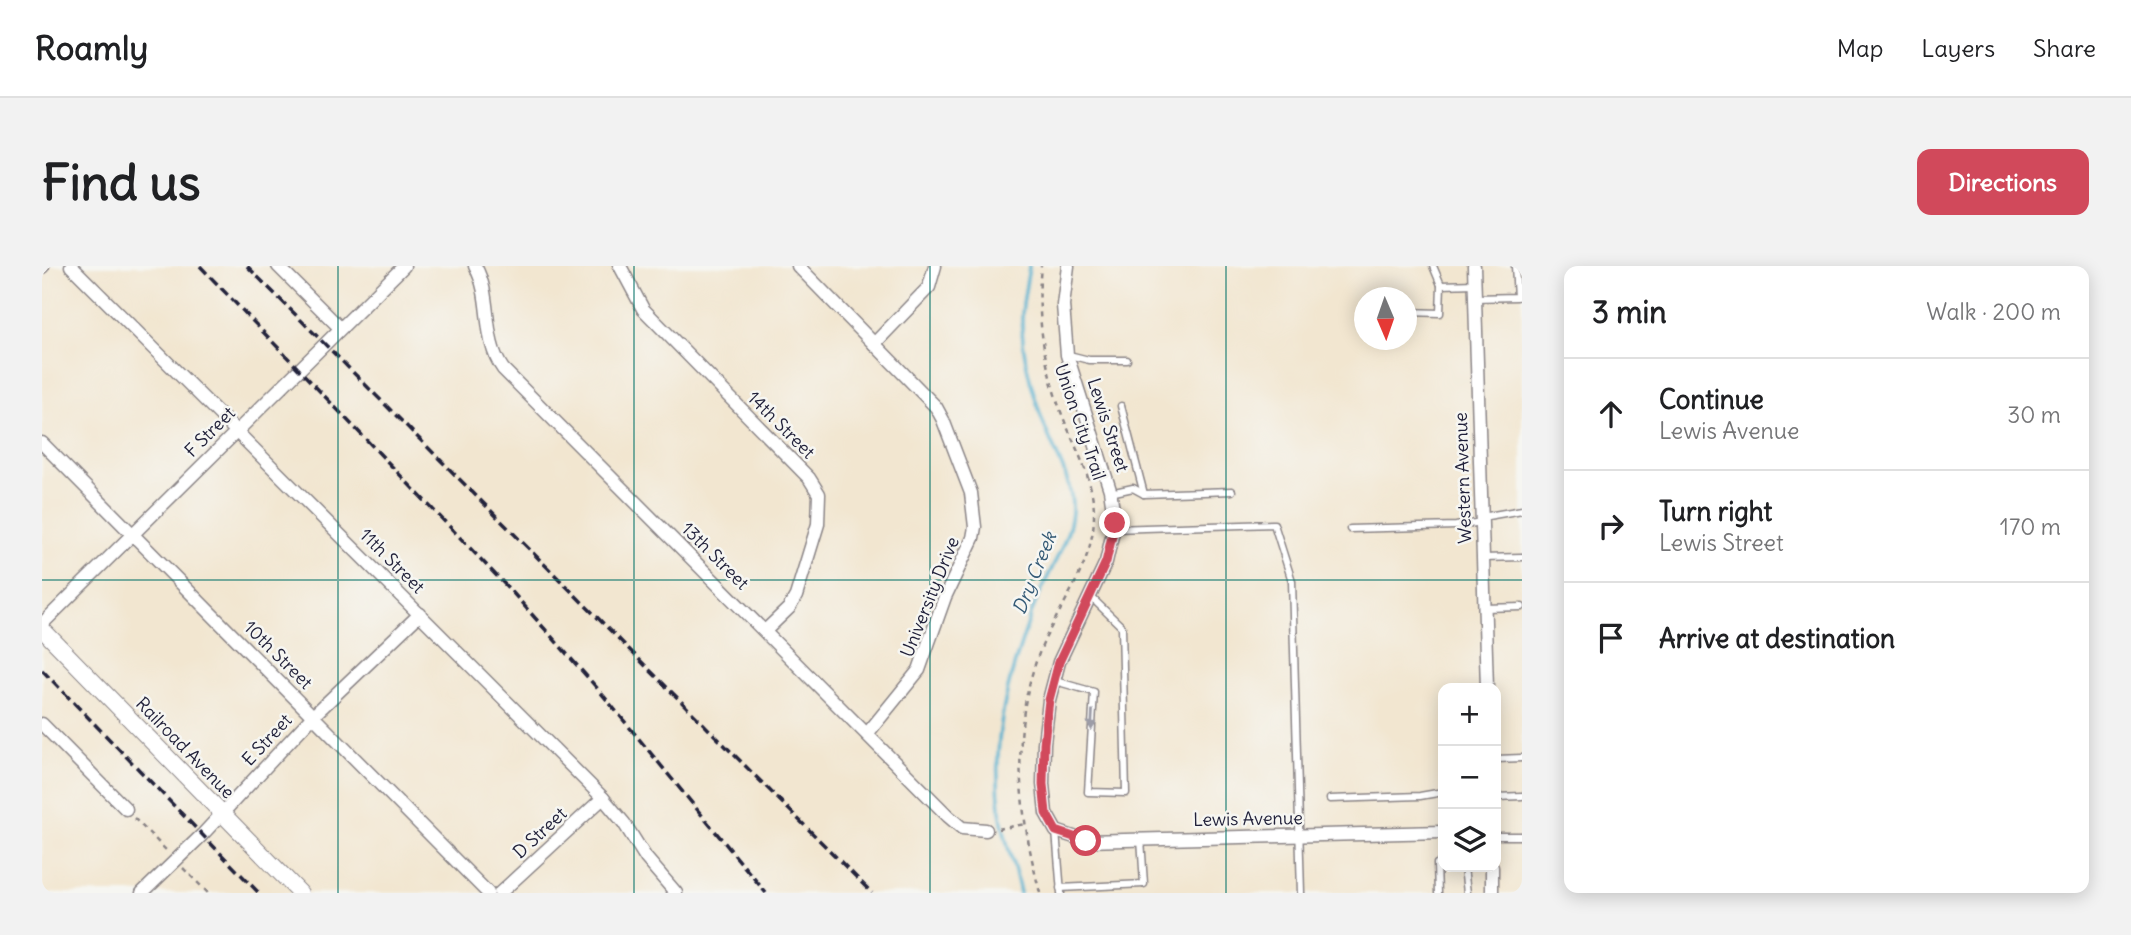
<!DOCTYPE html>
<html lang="en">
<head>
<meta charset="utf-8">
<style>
  body { margin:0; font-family:Delius,sans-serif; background:#f2f2f2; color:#202124 }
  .controls { position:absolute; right:21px; bottom:21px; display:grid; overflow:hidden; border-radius:14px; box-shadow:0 4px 18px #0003 }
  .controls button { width:63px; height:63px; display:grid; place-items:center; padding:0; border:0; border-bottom:2px solid #e0e0e0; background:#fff; color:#202124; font:35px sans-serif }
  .compass { position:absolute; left:1312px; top:21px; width:63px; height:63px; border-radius:50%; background:#fff; box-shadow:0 4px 18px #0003; rotate:178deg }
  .stop { position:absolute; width:21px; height:21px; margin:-16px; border:5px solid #d1495b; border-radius:50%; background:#fff }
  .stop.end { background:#d1495b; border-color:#fff; box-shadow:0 2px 7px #0008 }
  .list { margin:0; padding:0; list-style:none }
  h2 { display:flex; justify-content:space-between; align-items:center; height:91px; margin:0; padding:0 28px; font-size:30px }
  h2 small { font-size:23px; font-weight:400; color:#757577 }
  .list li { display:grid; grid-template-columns:46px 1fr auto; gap:21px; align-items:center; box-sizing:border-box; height:112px; padding:0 28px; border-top:2px solid #e0e0e0 }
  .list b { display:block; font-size:26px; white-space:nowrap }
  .list p { margin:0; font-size:23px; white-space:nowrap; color:#757577 }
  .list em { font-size:23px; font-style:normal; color:#757577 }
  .icon { flex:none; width:38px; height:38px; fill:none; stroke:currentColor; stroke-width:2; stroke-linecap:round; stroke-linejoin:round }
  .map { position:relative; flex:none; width:1480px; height:627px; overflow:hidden; border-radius:14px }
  header { display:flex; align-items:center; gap:42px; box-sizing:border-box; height:98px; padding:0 35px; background:#fff; border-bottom:2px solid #e0e0e0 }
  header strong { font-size:33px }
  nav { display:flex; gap:38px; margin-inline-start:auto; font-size:24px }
  .intro { display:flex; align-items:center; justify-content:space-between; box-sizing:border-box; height:168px; padding:0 42px }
  h1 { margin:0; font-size:49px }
  .button { padding:18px 32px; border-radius:14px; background:#d1495b; color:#fff; font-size:24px; font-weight:700 }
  main { display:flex; gap:42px; padding:0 42px }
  aside { flex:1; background:#fff; border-radius:14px; box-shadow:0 4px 18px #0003 }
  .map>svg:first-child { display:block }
</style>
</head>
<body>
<header>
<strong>Roamly</strong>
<nav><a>Map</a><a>Layers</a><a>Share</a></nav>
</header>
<div class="intro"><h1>Find us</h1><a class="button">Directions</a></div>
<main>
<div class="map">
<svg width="1480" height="627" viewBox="0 0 1480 627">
  <rect width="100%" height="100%" fill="#f6f6f2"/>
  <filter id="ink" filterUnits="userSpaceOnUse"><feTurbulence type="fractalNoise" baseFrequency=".0143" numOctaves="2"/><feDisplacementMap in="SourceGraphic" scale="14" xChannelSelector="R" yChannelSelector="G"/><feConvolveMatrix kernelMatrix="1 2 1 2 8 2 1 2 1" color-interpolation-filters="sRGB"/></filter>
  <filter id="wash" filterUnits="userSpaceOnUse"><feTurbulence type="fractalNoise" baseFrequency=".00686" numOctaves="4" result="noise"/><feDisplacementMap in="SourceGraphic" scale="28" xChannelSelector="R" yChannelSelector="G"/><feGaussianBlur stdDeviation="1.57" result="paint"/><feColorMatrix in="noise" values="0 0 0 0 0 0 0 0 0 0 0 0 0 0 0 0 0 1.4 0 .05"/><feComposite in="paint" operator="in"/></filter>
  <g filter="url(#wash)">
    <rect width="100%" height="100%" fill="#f2e6d0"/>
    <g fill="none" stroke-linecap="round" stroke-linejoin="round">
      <path stroke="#4fafce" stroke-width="3.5" d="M978 627C973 601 963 576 959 550 948 474 965 414 991 343 1001 316 1029 273 1030 245 1031 213 1011 185 1001 156 990 124 979 87 980 52 980 35 985 17 987 0"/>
    </g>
  </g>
  <g filter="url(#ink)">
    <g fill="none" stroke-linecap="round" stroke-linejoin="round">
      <defs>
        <g id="lane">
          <polyline points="1391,0 1399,19"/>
          <polyline points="1433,32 1475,31 1473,0"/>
          <polyline points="1365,46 1398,47 1399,19 1433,18"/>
          <polyline points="1027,89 1047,94 1085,94"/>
          <polyline points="1079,140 1102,228"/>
          <polyline points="1068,227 1091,222 1102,228 1190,225"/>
          <polyline points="1440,251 1480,244"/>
          <polyline points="1071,263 1232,258 1250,315 1259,627"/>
          <polyline points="1308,263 1414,260 1440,256"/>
          <polyline points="1441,292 1480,291"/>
          <polyline points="1442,342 1480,341"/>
          <polyline points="1013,415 1052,426 1046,526 1084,527 1080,361 1049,331"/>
          <polyline points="1454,493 1480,492"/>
          <polyline points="1454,531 1480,530"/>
          <polyline points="1288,533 1378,530 1401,526"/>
          <polyline points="1014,565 1019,627"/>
          <polyline points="1454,570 1480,570"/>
          <polyline points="1422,601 1425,627"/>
          <polyline points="1018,622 1102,618 1099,573"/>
          <polyline points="1396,627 1395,598 1401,597"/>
        </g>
        <g id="street">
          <polyline points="29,0 561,532 582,557 604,592 634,627"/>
          <polyline points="236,0 298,62"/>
          <path d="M433 0C451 32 439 72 461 103L906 550 920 562 944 564"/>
          <polyline points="578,0 601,43 767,212 777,228 776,258 754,330 747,342 723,365"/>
          <polyline points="756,0 894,141 901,154 929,227 933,261 931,272 903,331 877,404 825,468"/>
          <polyline points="1026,0 1021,39 1025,89 1068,224 1073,257 1064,296 1017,396 1007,434 1002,477 1001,518 1004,547 1014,565 1044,575 1401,566"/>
          <polyline points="1432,0 1445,422"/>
          <polyline points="0,1 1,0"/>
          <polyline points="832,78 887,21 893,0"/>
          <polyline points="0,177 446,627"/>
          <polyline points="0,358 362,0"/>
          <polyline points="0,458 84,543"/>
          <polyline points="1450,601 1450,627"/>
          <polyline points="100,627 160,569 272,449 378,348"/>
          <polyline points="458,627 561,532"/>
        </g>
        <polyline id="secondary" points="0,363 258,627"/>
      </defs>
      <use href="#lane" stroke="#8a8486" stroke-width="9"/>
      <use href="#street" stroke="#8a8486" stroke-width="15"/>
      <use href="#secondary" stroke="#8a8486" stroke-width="18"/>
      <g stroke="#8a8486" stroke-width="2.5" stroke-dasharray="5 5" stroke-linecap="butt">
        <polyline points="92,552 127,587"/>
        <polyline points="956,563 983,558"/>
        <polyline points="141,602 166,627"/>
        <path d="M998 627C976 543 966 455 1003 373 1023 332 1053 294 1052 246 1051 210 1031 178 1019 146 1002 100 994 49 999 0"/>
      </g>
      <use href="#lane" stroke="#fff" stroke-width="6"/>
      <use href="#street" stroke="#fff" stroke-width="12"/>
      <use href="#secondary" stroke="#fff" stroke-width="16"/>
      <g stroke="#22223b" stroke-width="3.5" stroke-dasharray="10 5" stroke-linecap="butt">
        <polyline points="158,0 471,327 555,422 724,627"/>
        <polyline points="205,0 830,627"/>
        <polyline points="0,404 217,627"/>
      </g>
    </g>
    <defs><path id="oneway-solid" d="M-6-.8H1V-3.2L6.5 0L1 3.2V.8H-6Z" transform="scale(1.75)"/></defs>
    <use fill="#9c9ca7" href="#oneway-solid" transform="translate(1050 454) rotate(93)"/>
  </g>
  <g fill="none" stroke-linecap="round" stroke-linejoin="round" filter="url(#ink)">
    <polyline stroke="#d1495b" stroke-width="9" points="1044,575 1014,565 1004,547 1001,518 1002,477 1007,434 1017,396 1064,296 1073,257"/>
  </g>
  <path fill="none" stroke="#0f766e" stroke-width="2" stroke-opacity="0.55" d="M296 0V627M592 0V627M888 0V627M1184 0V627M0 314H1480"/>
  <g text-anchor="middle" stroke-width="5" stroke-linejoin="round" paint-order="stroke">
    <g font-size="18" fill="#22223b" stroke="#f6f6f2">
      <text transform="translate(1038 156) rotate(71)" y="6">Union City Trail</text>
      <text transform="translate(739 159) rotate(45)" y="6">14th Street</text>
      <text transform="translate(1066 159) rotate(72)" y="6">Lewis Street</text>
      <text transform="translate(168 166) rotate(-45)" y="6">F Street</text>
      <text transform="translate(1421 212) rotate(-92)" y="6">Western Avenue</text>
      <text transform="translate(673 290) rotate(45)" y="6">13th Street</text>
      <text transform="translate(350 295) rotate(45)" y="6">11th Street</text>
      <text transform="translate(888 331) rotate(-68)" y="6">University Drive</text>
      <text transform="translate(236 389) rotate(45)" y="6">10th Street</text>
      <text transform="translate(225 474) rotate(-47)" y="6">E Street</text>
      <text transform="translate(143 482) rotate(46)" y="6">Railroad Avenue</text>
      <text transform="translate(1206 553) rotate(-1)" y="6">Lewis Avenue</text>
      <text transform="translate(498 567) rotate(-43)" y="6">D Street</text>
    </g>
    <g font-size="19" font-style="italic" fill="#345a76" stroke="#f6f6f2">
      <text transform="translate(992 307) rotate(-68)" y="7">Dry Creek</text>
    </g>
  </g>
</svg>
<div class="controls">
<button>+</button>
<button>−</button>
<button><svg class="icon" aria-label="layers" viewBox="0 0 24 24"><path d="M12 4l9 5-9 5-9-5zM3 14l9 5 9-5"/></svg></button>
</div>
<svg class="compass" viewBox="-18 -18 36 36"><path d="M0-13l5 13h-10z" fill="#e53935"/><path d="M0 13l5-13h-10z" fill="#757577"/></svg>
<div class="stop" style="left:1044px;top:575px"></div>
<div class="stop end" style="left:1073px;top:257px"></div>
</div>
<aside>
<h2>3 min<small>Walk · 200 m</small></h2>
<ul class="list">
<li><svg class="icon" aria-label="ahead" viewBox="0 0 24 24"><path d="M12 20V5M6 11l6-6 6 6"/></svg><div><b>Continue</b><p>Lewis Avenue</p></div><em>30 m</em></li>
<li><svg class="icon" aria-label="right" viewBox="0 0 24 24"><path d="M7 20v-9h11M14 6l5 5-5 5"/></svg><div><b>Turn right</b><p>Lewis Street</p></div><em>170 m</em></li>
<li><svg class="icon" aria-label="arrive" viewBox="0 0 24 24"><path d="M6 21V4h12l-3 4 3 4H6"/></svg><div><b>Arrive at destination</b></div></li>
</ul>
</aside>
</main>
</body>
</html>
